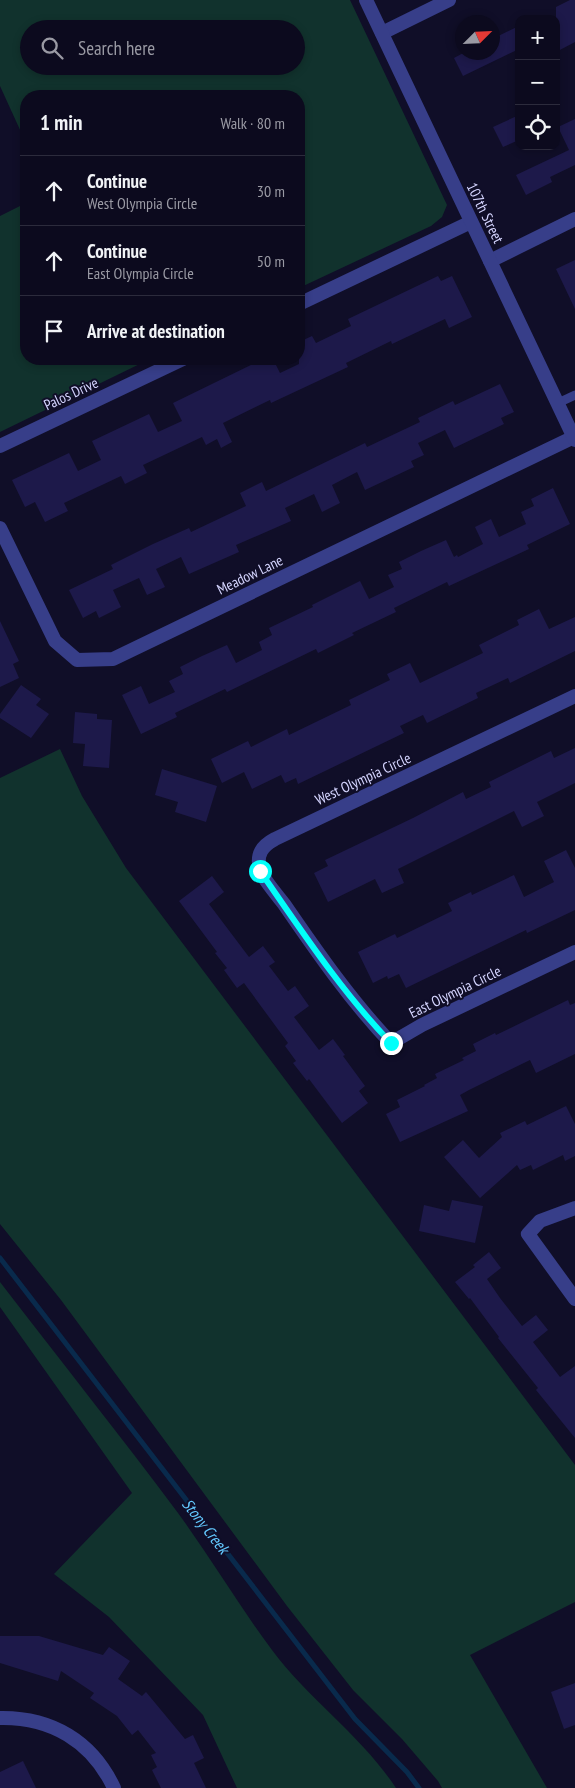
<!DOCTYPE html>
<html lang="en">
<head>
<meta charset="utf-8">
<style>
  body { margin:0; font-family:"PT Sans Narrow",sans-serif; background:#151327; color:#f1f3f6 }
  .controls { position:absolute; right:15px; top:15px; display:grid; overflow:hidden; border-radius:10px; box-shadow:0 2px 8px #0003 }
  .controls button { width:45px; height:45px; display:grid; place-items:center; padding:0; border:0; border-bottom:1px solid #2c2b3c; background:#0c0a1e; color:#f1f3f6; font:25px sans-serif }
  .compass { position:absolute; left:455px; top:15px; width:45px; height:45px; border-radius:50%; background:#0c0a1e; box-shadow:0 2px 8px #0003; rotate:66deg }
  .stop { position:absolute; width:15px; height:15px; margin:-11px; border:4px solid #01fffa; border-radius:50%; background:#fff }
  .stop.end { background:#01fffa; border-color:#fff; box-shadow:0 1px 5px #0008 }
  .list { margin:0; padding:0; list-style:none }
  h2 { display:flex; justify-content:space-between; align-items:center; height:65px; margin:0; padding:0 20px; font-size:21px }
  h2 small { font-size:16px; font-weight:400; color:#9a9aa4 }
  .list li { display:grid; grid-template-columns:32px 1fr auto; gap:15px; align-items:center; box-sizing:border-box; height:70px; padding:0 20px; border-top:1px solid #2c2b3c }
  .list b { display:block; font-size:19px; white-space:nowrap }
  .list p { margin:0; font-size:16px; white-space:nowrap; color:#9a9aa4 }
  .list em { font-size:16px; font-style:normal; color:#9a9aa4 }
  .icon { flex:none; width:28px; height:28px; fill:none; stroke:currentColor; stroke-width:2; stroke-linecap:round; stroke-linejoin:round }
  .map { position:relative; flex:none; width:575px; height:1788px; overflow:hidden }
  .search { position:absolute; background:#0c0a1e; box-shadow:0 2px 8px #0003; left:20px; top:20px; width:285px; height:55px; display:flex; align-items:center; gap:12px; box-sizing:border-box; padding:0 18px; border-radius:28px; color:#9a9aa4; font-size:19px }
  .panel { position:absolute; background:#0c0a1e; box-shadow:0 2px 8px #0003; left:20px; top:90px; width:285px; height:275px; border-radius:20px }
  .map>svg:first-child { display:block }
</style>
</head>
<body>
<div class="map">
<svg width="575" height="1788" viewBox="0 0 575 1788">
  <rect width="100%" height="100%" fill="#100e28"/>
  <g fill="#11322d" fill-rule="evenodd">
    <path d="M0 0H350L447 205 442 217 431 226 299 288V96H26V143L0 86ZM29 29H296V66H29Z"/>
    <polygon points="26,203 26,359 150,359 0,432 0,216"/>
    <polygon points="60,749 82,796 126,868 575,1465 575,1602 470,1655 547,1788 442,1788 438,1781 402,1739 353,1690 287,1606 61,1300 0,1224 0,778"/>
    <path d="M0 1282C59 1359 120 1435 178 1513 211 1558 239 1606 272 1650 309 1700 362 1736 396 1788H237L203 1715 109 1617 54 1574 132 1493 0 1307Z"/>
  </g>
  <g fill="none" stroke-linecap="round" stroke-linejoin="round">
    <polyline stroke="#092a4c" stroke-width="5" points="0,1258 355,1719 407,1772 419,1788"/>
  </g>
  <g fill="#1d194a">
    <polygon points="570,0 575,0 575,42 556,52 556,7"/>
    <polygon points="519,26 519,49 463,76 454,58 465,52 492,52 492,39"/>
    <polygon points="519,115 519,140 503,147 493,127"/>
    <polygon points="575,119 575,165 550,177 552,182 526,195 516,175 569,150 558,127"/>
    <polygon points="575,260 575,309 556,269"/>
    <polygon points="438,276 441,281 452,276 472,317 449,328 445,319 392,344 391,341 346,363 348,367 271,403 270,400 223,423 232,442 221,448 217,439 206,445 202,437 143,465 147,473 125,484 121,476 64,503 68,511 45,522 35,502 25,507 12,480 69,453 78,471 101,460 92,441 149,414 158,432 182,421 173,403 263,359 273,359 280,373 299,364 299,342 312,336 316,343 351,326 348,319"/>
    <polygon points="500,384 514,412 501,418 504,424 454,448 445,430 418,443 424,455 411,461 414,467 365,490 357,472 332,485 340,503 322,512 314,494 285,508 291,521 236,545 239,552 189,574 181,557 156,569 165,587 147,595 139,578 113,590 121,607 99,618 96,611 83,618 69,590 113,569 111,565 153,544 189,528 191,532 246,506 240,493 262,482 266,491 365,443 367,447 420,422 418,418 453,401 455,405"/>
    <polygon points="553,488 570,524 527,545 529,549 449,586 447,582 394,608 396,612 352,633 354,635 318,653 316,649 227,692 225,689 175,713 177,717 141,734 122,695 141,686 149,704 175,692 169,681 183,674 180,667 202,656 227,645 236,663 262,650 259,642 272,635 269,628 313,607 312,605 360,581 369,599 394,587 388,575 402,569 399,562 421,551 446,540 454,557 457,555 458,557 483,544 475,527 491,519 499,537 526,524 521,512 534,506 531,499"/>
    <polygon points="539,609 549,629 575,617 575,651 510,683 508,678 476,693 478,698 427,723 423,715 400,726 404,733 298,784 296,778 285,783 281,775 252,789 244,772 222,783 211,759 248,741 251,747 287,729 289,735 351,705 349,700 390,680 387,674 410,663 420,683 483,653 479,645 519,625 517,620"/>
    <polygon points="0,621 19,661 13,664 19,678 0,687"/>
    <polygon points="21,685 41,699 36,705 49,714 31,738 0,718 0,714"/>
    <polygon points="75,712 97,714 97,719 112,720 109,768 83,766 85,744 73,743"/>
    <polygon points="575,748 575,783 537,802 544,816 522,827 514,811 398,869 404,883 382,893 375,879 328,902 314,873 328,866 325,860 413,818 463,792 466,799 491,787 489,782 551,751 554,758"/>
    <polygon points="162,769 217,786 206,822 175,812 178,802 155,795"/>
    <polygon points="566,850 575,868 575,910 527,933 526,930 406,988 399,974 388,979 387,976 373,983 358,952 395,934 397,938 452,911 448,903 471,892 472,895 514,875 524,897 554,882 544,861"/>
    <polygon points="212,876 224,892 209,904 249,957 263,946 275,962 269,966 288,991 295,986 309,1006 294,1017 319,1050 333,1039 345,1055 343,1056 365,1086 359,1091 368,1103 342,1123 309,1079 307,1081 293,1063 296,1061 285,1046 288,1043 244,983 237,988 224,970 227,968 215,953 217,952 179,901"/>
    <polygon points="568,1000 570,1005 575,1003 575,1054 536,1073 530,1060 469,1090 460,1095 468,1111 400,1142 386,1114 400,1107 397,1100 425,1086 424,1085 437,1078 435,1074 464,1060 462,1058 476,1051 473,1044 495,1033 496,1035"/>
    <polygon points="566,1106 575,1124 575,1156 565,1161 563,1155 533,1170 531,1165 520,1170 517,1165 480,1198 444,1157 463,1140 479,1158 502,1137 500,1133 525,1121 527,1125"/>
    <polygon points="452,1200 483,1206 475,1243 419,1231 424,1205 449,1211"/>
    <polygon points="489,1252 501,1268 487,1279 500,1298 522,1326 536,1315 548,1330 533,1342 560,1377 575,1366 575,1438 536,1390 538,1388 498,1338 499,1337 470,1298 469,1299 455,1282 475,1267 473,1265"/>
    <polygon points="0,1636 39,1636 103,1655 109,1647 130,1661 118,1679 142,1696 146,1692 185,1739 193,1735 204,1758 194,1763 206,1788 161,1788 152,1770 157,1767 151,1755 156,1753 138,1730 132,1735 117,1716 90,1698 94,1693 61,1671 58,1681 0,1663"/>
    <polygon points="575,1683 575,1725 564,1729 551,1692"/>
    <polygon points="23,1761 36,1788 0,1788 0,1772"/>
  </g>
  <g fill="none" stroke-linecap="round" stroke-linejoin="round">
    <polyline stroke="#373e89" stroke-width="9" points="558,403 575,395"/>
    <g stroke="#373e89" stroke-width="14">
      <polyline points="382,33 449,0"/>
      <polyline points="490,261 575,219"/>
      <polyline points="299,304 471,222"/>
      <polyline points="0,446 183,359"/>
      <polyline points="0,528 55,641 77,660 113,659 574,437"/>
      <path d="M575 696 275 839C262 846 256 854 260 870 263 879 277 895 284 904 317 952 351 1001 391 1043L422 1025 575 952"/>
      <polyline points="575,1208 540,1221 528,1234 575,1299"/>
      <path d="M0 1718C51 1717 92 1741 114 1788"/>
    </g>
    <polyline stroke="#373e89" stroke-width="14" points="366,0 575,440"/>
  </g>
  <g fill="none" stroke-linecap="round" stroke-linejoin="round">
    <path stroke="#01fffa" stroke-width="6" d="M260 871C301 930 341 991 391 1043"/>
  </g>
  <g text-anchor="middle" stroke-width="4" stroke-linejoin="round" paint-order="stroke">
    <g font-size="15" fill="#d5d5ff" stroke="#100e28">
      <text transform="translate(485 213) rotate(64)" y="5">107th Street</text>
      <text transform="translate(71 394) rotate(-25)" y="5">Palos Drive</text>
      <text transform="translate(250 575) rotate(-26)" y="5">Meadow Lane</text>
      <text transform="translate(363 779) rotate(-25)" y="5">West Olympia Circle</text>
      <text transform="translate(455 992) rotate(-26)" y="5">East Olympia Circle</text>
    </g>
    <g font-size="16" font-style="italic" fill="#63c9ff" stroke="#100e28">
      <text transform="translate(206 1526) rotate(52)" y="6">Stony Creek</text>
    </g>
  </g>
</svg>
<div class="controls">
<button>+</button>
<button>−</button>
<button><svg class="icon" aria-label="locate" viewBox="0 0 24 24"><circle cx="12" cy="12" r="6"/><path d="M12 2v4M12 18v4M2 12h4M18 12h4"/></svg></button>
</div>
<svg class="compass" viewBox="-18 -18 36 36"><path d="M0-13l5 13h-10z" fill="#e53935"/><path d="M0 13l5-13h-10z" fill="#9a9aa4"/></svg>
<div class="stop" style="left:260px;top:871px"></div>
<div class="stop end" style="left:391px;top:1043px"></div>
<div class="search"><svg class="icon" aria-label="search" viewBox="0 0 24 24"><circle cx="10" cy="10" r="6"/><path d="M15 15l6 6"/></svg>Search here</div>
<section class="panel">
<h2>1 min<small>Walk · 80 m</small></h2>
<ul class="list">
<li><svg class="icon" aria-label="ahead" viewBox="0 0 24 24"><path d="M12 20V5M6 11l6-6 6 6"/></svg><div><b>Continue</b><p>West Olympia Circle</p></div><em>30 m</em></li>
<li><svg class="icon" aria-label="ahead" viewBox="0 0 24 24"><path d="M12 20V5M6 11l6-6 6 6"/></svg><div><b>Continue</b><p>East Olympia Circle</p></div><em>50 m</em></li>
<li><svg class="icon" aria-label="arrive" viewBox="0 0 24 24"><path d="M6 21V4h12l-3 4 3 4H6"/></svg><div><b>Arrive at destination</b></div></li>
</ul>
</section>
</div>
</body>
</html>
